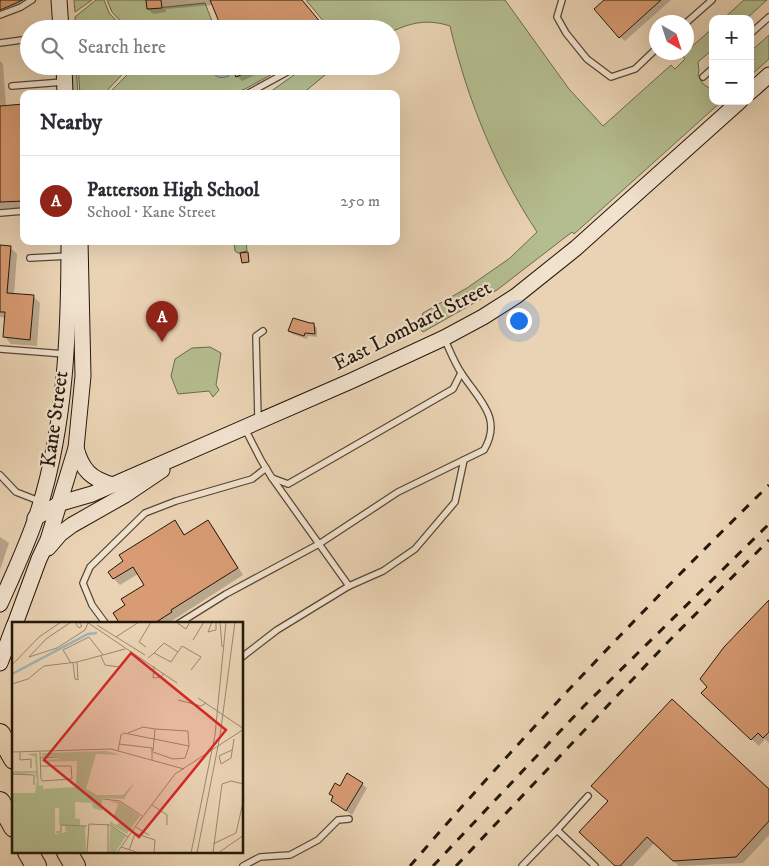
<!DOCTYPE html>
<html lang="en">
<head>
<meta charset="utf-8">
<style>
  body { margin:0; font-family:"IM FELL DW Pica",serif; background:#f2f2f3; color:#2b2b33 }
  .controls { position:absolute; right:15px; top:15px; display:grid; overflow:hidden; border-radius:10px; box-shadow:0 5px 20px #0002 }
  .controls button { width:45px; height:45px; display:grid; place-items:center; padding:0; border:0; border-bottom:1px solid #e1e1e2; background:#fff; color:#2b2b33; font:25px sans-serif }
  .compass { position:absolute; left:649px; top:15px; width:45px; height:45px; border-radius:50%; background:#fff; box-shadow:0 5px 20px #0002; rotate:141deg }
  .you { position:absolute; left:518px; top:320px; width:18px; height:18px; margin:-12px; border:4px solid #fff; border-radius:50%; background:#1a73e8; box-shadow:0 0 0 8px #1a73e833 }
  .badge { display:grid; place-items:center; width:32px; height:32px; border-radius:50%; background:#8f2418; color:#fff; font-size:16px; font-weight:700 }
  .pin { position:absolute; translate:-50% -41px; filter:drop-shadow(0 1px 2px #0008) }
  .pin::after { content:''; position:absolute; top:26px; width:18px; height:15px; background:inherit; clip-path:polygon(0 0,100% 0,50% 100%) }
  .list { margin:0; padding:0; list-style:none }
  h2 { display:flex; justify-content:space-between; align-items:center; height:65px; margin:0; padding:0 20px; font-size:21px }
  h2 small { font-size:16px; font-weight:400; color:#7c7c81 }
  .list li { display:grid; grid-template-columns:32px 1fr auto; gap:15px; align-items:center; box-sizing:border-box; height:90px; padding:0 20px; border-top:1px solid #e1e1e2 }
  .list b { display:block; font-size:19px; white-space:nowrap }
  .list p { margin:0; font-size:16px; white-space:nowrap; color:#7c7c81 }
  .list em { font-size:16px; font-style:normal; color:#7c7c81 }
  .icon { flex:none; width:28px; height:28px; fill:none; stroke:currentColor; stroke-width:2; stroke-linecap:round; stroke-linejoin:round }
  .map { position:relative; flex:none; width:769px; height:866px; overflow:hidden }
  .search { position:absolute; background:#fff; box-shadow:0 5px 20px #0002; left:20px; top:20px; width:380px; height:55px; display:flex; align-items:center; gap:12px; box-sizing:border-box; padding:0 18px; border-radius:28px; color:#7c7c81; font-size:19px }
  .panel { position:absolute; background:#fff; box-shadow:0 5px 20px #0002; left:20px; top:90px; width:380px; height:155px; border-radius:10px }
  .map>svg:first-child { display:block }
</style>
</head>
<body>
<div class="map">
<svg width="769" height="866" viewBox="0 0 769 866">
  <rect width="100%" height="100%" fill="#ead3b4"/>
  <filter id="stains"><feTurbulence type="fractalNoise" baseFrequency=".004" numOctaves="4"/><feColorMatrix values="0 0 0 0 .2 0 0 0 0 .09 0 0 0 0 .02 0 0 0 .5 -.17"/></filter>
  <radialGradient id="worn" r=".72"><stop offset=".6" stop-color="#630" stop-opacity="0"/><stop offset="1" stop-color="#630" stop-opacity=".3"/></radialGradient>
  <g fill="#b4bd8f" stroke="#6c6a4d">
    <polygon points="74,0 92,0 75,12"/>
    <polygon points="96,0 104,0 109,13 124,29 76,29 75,17"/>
    <polygon points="107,0 146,0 147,9 205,3 215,29 128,29 112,12"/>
    <path d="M306 0H505L569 89 603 126 671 65 675 69 685 59 682 55 713 28V49L698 62 699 71 698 75 703 84 709 88 713 85V101H722L574 234 572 232 497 290 423 332 418 327 423 313 467 288 510 258 537 232C496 170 467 99 450 26 428 19 412 22 391 32V29H326L323 25 325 23Z"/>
    <polygon points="744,0 767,0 746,19 723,19"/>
    <polygon points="769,35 769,59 750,76 750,52"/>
    <polygon points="70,66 76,66 78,94 72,94"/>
    <polygon points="78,66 130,66 104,94 80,94"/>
    <polygon points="133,66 231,66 236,77 252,70 254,73 270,66 287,66 245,89 231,94 108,94 128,74"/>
    <polygon points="307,66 336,66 302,94 267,94"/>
    <polygon points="234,241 246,241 247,251 238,253 235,251"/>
    <polygon points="210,347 221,353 216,385 219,390 213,397 209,391 178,394 171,376 175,359 192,348"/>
  </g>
  <path fill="#9db5b8" stroke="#6d7673" d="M209 66H225L229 76C218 80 214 76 209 66Z"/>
  <g fill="#0003">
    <polygon points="0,0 19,0 22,8 0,16"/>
    <polygon points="147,0 301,0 324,29 224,29 213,5 166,9 166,12 153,14 148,9"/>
    <polygon points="606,0 671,0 625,41 620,37"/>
    <polygon points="0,61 3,64 6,106 24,105 24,208 0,209"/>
    <polygon points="233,66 276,66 242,81 237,76"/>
    <polygon points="0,246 10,247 17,254 14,295 33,296 40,303 37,346 11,344 5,337 6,318 0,317"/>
    <polygon points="314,325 317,328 317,337 308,336 307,339 292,334 289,331"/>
    <polygon points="175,522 186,536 208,522 214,528 243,575 167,624 121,624 126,605 145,585 138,574 120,585 114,579"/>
    <polygon points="0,537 9,543 0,570"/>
    <polygon points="769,601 769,743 765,739 759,746 703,693"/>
    <polygon points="362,784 367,788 352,815 332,801 334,797 330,794 340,788"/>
    <polygon points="769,791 769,835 743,863 679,866 654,843 633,866 616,866 609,801"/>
  </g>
  <g fill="#d89b73" stroke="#25180b">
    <polygon points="0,0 23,0 0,10"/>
    <polygon points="146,0 161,0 162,8 147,9"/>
    <polygon points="210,0 302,0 321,23 314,29 222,29"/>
    <polygon points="604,0 661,0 619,38 594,9"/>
    <polygon points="231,66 261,66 236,77"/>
    <polygon points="24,104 24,201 0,202 0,106"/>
    <polygon points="0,245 11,246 7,293 34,295 30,340 3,337 5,312 0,312"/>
    <polygon points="248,252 249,262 242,263 240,253"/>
    <polygon points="293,318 310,323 314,323 315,334 305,333 304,336 288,331"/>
    <polygon points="175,520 184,535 208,520 238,568 171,610 172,612 153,624 120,624 113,613 125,605 121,599 144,585 133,567 113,579 108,572 123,561 119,555"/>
    <polygon points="769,600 769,732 763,738 758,733 751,740 701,693 707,687 700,679 724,647"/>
    <polygon points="672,699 769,789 769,821 736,857 673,861 647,837 620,866 615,866 579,832 608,801 591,786"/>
    <polygon points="347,773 363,783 346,811 331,801 333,796 329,794 335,783 340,786"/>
  </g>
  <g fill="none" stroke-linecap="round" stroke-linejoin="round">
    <defs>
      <g id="service">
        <polyline points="562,0 557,17 566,33 587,59 611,77 635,69 656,49"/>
        <polyline points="0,15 21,7 32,0"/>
        <polyline points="686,23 712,0"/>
        <polyline points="750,34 769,17"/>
        <polyline points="0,43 29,39"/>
        <polyline points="703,77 713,68"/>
        <polyline points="12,86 63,82"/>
        <polyline points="247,94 298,66"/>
        <polyline points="0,213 24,211"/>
        <polyline points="30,258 69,256"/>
        <polyline points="0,349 65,354"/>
        <polyline points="258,419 256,336 263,331"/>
        <polyline points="244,427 261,460 272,478 288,484 453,389 461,373"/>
        <polyline points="0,475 16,492 39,501"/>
        <polyline points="272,478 349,586 383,571 415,549 455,502 464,460"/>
        <polyline points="106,624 92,605 83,583 90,567 145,513 176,501 252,479 266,468"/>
        <path d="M178 624 226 594 319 544 398 492 484 450C503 418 479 400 462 374 455 364 450 351 445 340"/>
        <polyline points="242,657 277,630 349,586"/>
        <polyline points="557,830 588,796"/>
        <polyline points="243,866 260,857 290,855 318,840 338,820 349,819"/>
        <polyline points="522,866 557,830 595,866"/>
      </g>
      <g id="secondary">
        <polyline points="59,0 61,29"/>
        <polyline points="64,66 65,94"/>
        <polyline points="750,92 769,75"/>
        <path d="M76 448C82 470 91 479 113 485"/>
        <polyline points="35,518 61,503 92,494 351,381 444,338 483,317 516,296 576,248 740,101"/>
        <polyline points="48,548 60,534 72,525 125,495 162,470"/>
        <path d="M0 604C14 573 29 541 39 509 66 423 69 330 69 241"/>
        <polyline points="15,624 39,559 48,540 76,448 83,376 80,241"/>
        <polyline points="0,663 14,626"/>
      </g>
      <g id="motorway">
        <polyline points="0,734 14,759"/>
        <polyline points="0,802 14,827"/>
        <polyline points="28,852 36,866"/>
        <polyline points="67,852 75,866"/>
      </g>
    </defs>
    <use href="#service" stroke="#564735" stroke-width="8"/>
    <use href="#secondary" stroke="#25180b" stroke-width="17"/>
    <use href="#motorway" stroke="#25180b" stroke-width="22"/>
    <use href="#service" stroke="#f1e2ce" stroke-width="5.5"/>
    <use href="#secondary" stroke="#f1e2ce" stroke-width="15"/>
    <use href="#motorway" stroke="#ead3b4" stroke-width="20"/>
    <g stroke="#25180b" stroke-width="3" stroke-dasharray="9 9" stroke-linecap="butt">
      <path d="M410 866C524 734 645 607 769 485"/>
      <polyline points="433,866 584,706 769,524"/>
      <polyline points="456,866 667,643 769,540"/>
    </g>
  </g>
  <g text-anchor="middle" stroke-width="4.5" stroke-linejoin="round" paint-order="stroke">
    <g font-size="21" fill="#25180b" stroke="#f1e2ce">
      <text transform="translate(412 325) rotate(-27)" y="7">East Lombard Street</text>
      <text transform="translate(54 419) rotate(-82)" y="7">Kane Street</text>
    </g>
  </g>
  <g transform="translate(12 622)">
    <rect width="231" height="231" fill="#ead3b4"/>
    <path d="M95 129 108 133 84 132 74 167 85 173H111L123 160 112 177 90 176V189L81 186 80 181 63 180V196L68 197V203H47V186H43V212L54 210 53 204H73L74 231H0V171H23L25 158 23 151 7 152 0 151V149H24L23 135 15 132 25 131 27 164 31 163V167L64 165 65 139 31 140 30 138 47 137 49 134 30 135V131ZM97 179 108 180 128 194 115 212 98 202V199L104 203 110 199 102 194 106 182ZM98 204 114 214 103 231H97Z" fill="#b4bd8f"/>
    <path fill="none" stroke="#9db5b8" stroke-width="2.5" d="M0 52 76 12 85 11"/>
    <path fill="none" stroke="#9b8870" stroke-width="1" d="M59 0 34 17 17 35 45 26 73 8 76 1M66 0 64 2 67 6 70 4 67 0M75 0 165 61M164 0 174 7 178 0M200 0 196 10 204 8V0M208 0 210 25M85 3 133 33M104 15 127 0M181 18 192 0M134 25 127 20 139 0M142 31 152 21 166 30M89 34 93 43 107 45M136 36 142 31 159 40 170 24 189 35 179 48M59 41 51 28 77 15 91 33M61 41 63 57 66 58 65 40M0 43 27 15 49 0M142 44 141 56 149 55 152 51M0 62 16 57 32 44 65 40 113 27M166 78 189 84 194 81M143 107 176 109 177 124M116 111 131 105 143 107 141 129M107 122 140 126V138M220 128 207 134 209 142 219 136 222 117M106 129 109 113 112 111 177 124 173 136 161 137 141 130M0 130 99 127 172 147M8 130V138L19 137V146M28 130 29 157 30 159 60 157 59 144H28M28 136 48 135M0 152 22 153V163M91 177 108 179 130 194M140 183 155 193V203M129 197 163 152 232 107 186 76M124 205 137 213M44 210H49V203L75 204M119 210 143 218 142 231M201 222 224 211 232 176M109 225 127 231M117 228 123 212M75 231 77 202 98 203 116 215M96 231V202M105 231 130 195M179 231 203 113 214 0M185 231 208 114 223 0M201 231 210 162 219 159 232 162M206 231 232 213"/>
    <path fill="#d62828" fill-opacity="0.15" stroke="#d62828" stroke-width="2.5" d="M119 31 214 108 127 215 32 138Z"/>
    <rect width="231" height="231" fill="none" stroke="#25180b" stroke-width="2.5"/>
  </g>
  <rect width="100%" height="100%" filter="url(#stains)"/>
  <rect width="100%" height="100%" fill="url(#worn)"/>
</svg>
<div class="controls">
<button>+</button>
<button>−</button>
</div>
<svg class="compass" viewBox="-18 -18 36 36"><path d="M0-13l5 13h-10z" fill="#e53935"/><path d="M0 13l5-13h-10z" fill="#7c7c81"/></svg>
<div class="you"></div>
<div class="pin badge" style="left:162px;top:342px">A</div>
<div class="search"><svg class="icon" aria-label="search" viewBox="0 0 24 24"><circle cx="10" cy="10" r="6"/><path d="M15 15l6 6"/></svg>Search here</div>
<section class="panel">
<h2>Nearby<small></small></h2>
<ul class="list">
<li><span class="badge">A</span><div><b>Patterson High School</b><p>School · Kane Street</p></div><em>250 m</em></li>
</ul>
</section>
</div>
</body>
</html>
